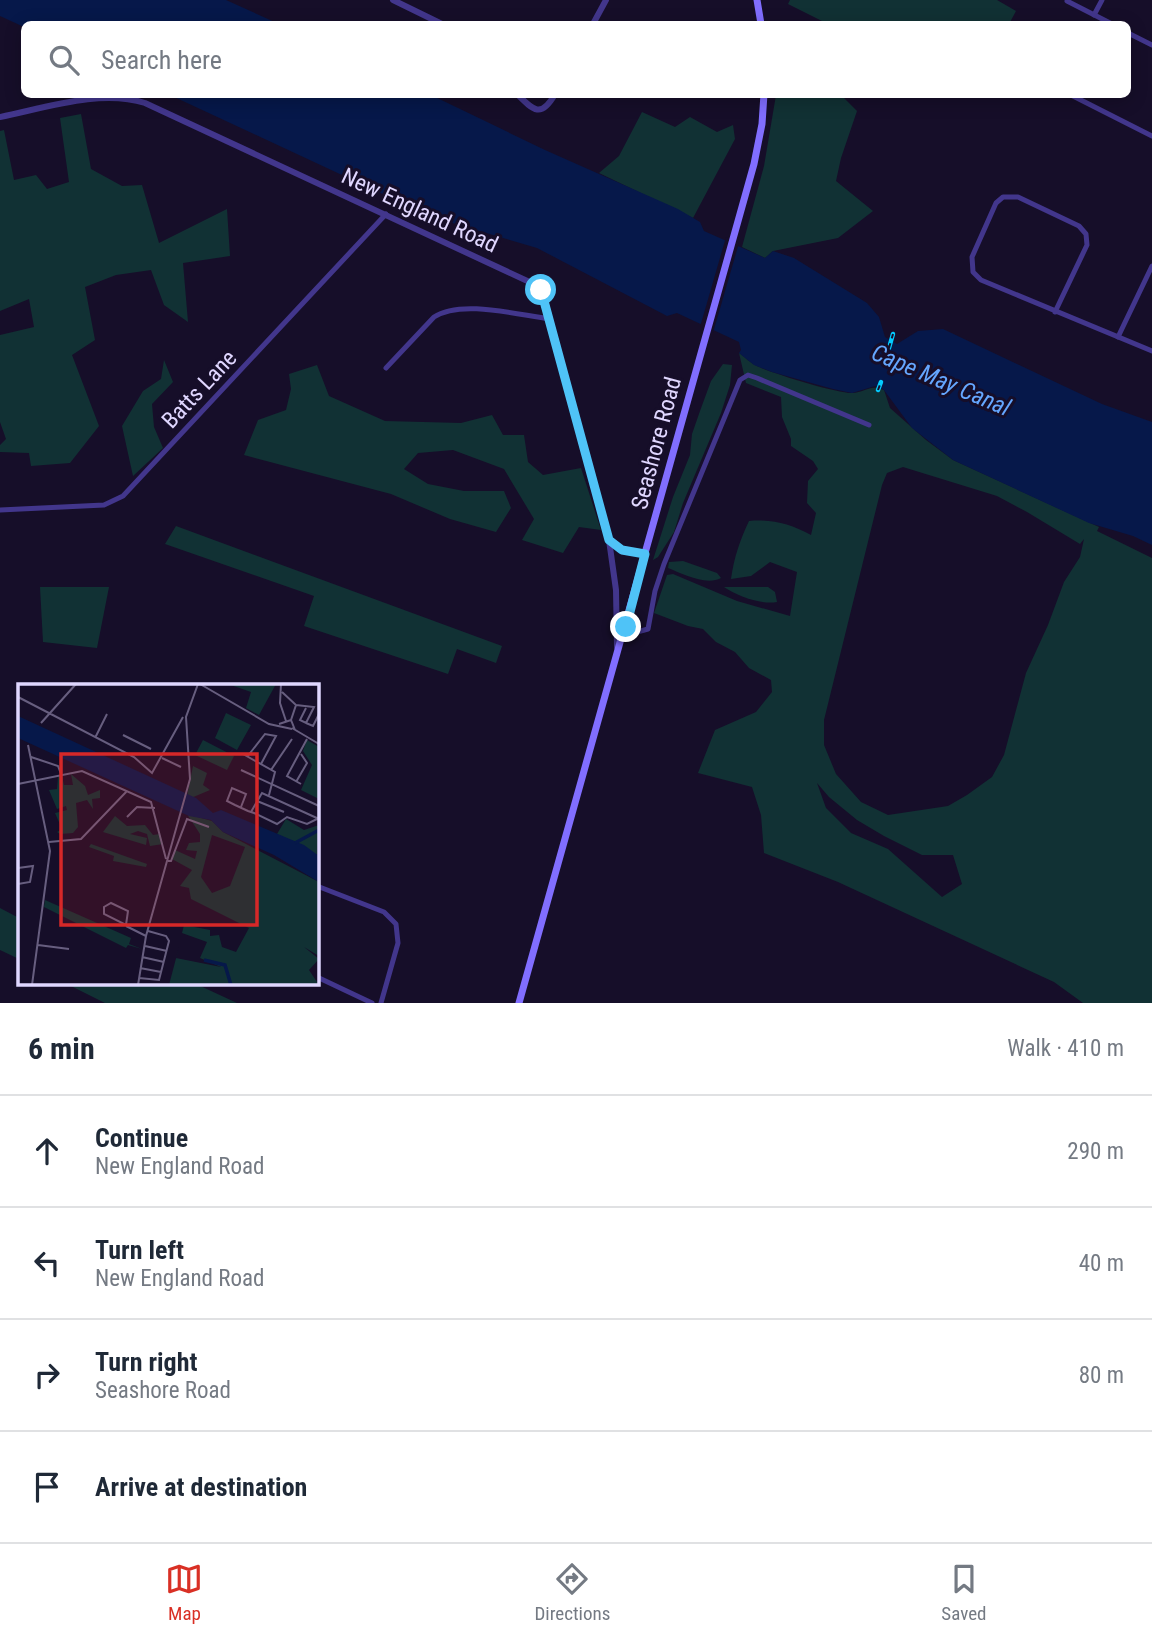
<!DOCTYPE html>
<html lang="en">
<head>
<meta charset="utf-8">
<style>
  body { margin:0; font-family:"Roboto Condensed",sans-serif; background:#f6f6f7; color:#1f2937 }
  .stop { position:absolute; width:21px; height:21px; margin:-16px; border:5px solid #4fc3f7; border-radius:50%; background:#fff }
  .stop.end { background:#4fc3f7; border-color:#fff; box-shadow:0 2px 7px #0008 }
  .list { margin:0; padding:0; list-style:none }
  h2 { display:flex; justify-content:space-between; align-items:center; height:91px; margin:0; padding:0 28px; font-size:30px }
  h2 small { font-size:23px; font-weight:400; color:#747a83 }
  .list li { display:grid; grid-template-columns:46px 1fr auto; gap:21px; align-items:center; box-sizing:border-box; height:112px; padding:0 28px; border-top:2px solid #e0e1e3 }
  .list b { display:block; font-size:26px; white-space:nowrap }
  .list p { margin:0; font-size:23px; white-space:nowrap; color:#747a83 }
  .list em { font-size:23px; font-style:normal; color:#747a83 }
  .icon { flex:none; width:38px; height:38px; fill:none; stroke:currentColor; stroke-width:2; stroke-linecap:round; stroke-linejoin:round }
  .map { position:relative; flex:none; width:1152px; height:1003px; overflow:hidden }
  .search { position:absolute; background:#fff; box-shadow:0 4px 18px #0003; left:21px; right:21px; top:21px; height:77px; display:flex; align-items:center; gap:18px; box-sizing:border-box; padding:0 24px; border-radius:10px; color:#747a83; font-size:26px }
  .sheet { height:539px; background:#fff }
  nav { display:flex; justify-content:space-around; align-items:center; box-sizing:border-box; height:98px; border-top:2px solid #e0e1e3; background:#fff; font-size:19px; color:#747a83 }
  nav a { display:grid; justify-items:center; gap:4px }
  nav .on { color:#d93025 }
  .map>svg:first-child { display:block }
</style>
</head>
<body>
<div class="map">
<svg width="1152" height="1003" viewBox="0 0 1152 1003">
  <rect width="100%" height="100%" fill="#160e29"/>
  <g fill="#113134" fill-rule="evenodd">
    <polygon points="790,0 997,0 1016,11 1009,24 828,24 788,4"/>
    <polygon points="776,95 841,95 857,111 841,158 836,181 873,211 838,238 773,251 765,258 742,247 764,166"/>
    <polygon points="642,112 675,127 690,117 717,132 733,125 735,139 693,218 599,173 619,156"/>
    <polygon points="81,114 91,169 122,186 142,185 159,243 227,209 230,256 183,263 188,322 164,305 151,270 116,275 85,287 95,340 72,355 99,426 70,463 31,466 29,453 0,452 0,445 6,439 0,422 0,335 34,327 29,299 0,311 0,131 4,130 14,180 36,175 47,189 69,182 60,118"/>
    <path d="M739 353C745 357 750 363 757 366 771 373 839 394 853 393 867 392 869 384 884 390L890 408 926 440 953 460 1099 527 1097 531 1152 558V1003H1083L1054 982 838 882 764 853 761 815 752 787 698 773 715 730 756 712 772 692 771 680 749 668 735 652 716 642 703 629 688 626 654 613 667 575 673 574 737 601 790 616 797 572 770 562 751 576 731 579C734 557 740 540 749 521 773 519 790 524 811 535L816 513 807 503 808 481 818 469 813 461 791 446V439L782 417 781 397 746 383ZM903 467 997 496 1027 512 1080 544 1084 539 1080 557 1064 582 1048 625 1026 673 1004 755 992 777 967 795 948 806 888 815 861 802 836 774 824 745V720L882 485 887 473ZM817 783 829 797 857 820 884 836 922 855H953L962 884 942 897 888 849 851 833 826 808Z"/>
    <polygon points="164,360 173,382 152,404 154,427 163,448 133,476 122,426 143,391 161,379"/>
    <polygon points="723,364 732,365 730,385 721,413 683,503 674,532 658,557 653,560 673,497 690,455 692,434 700,411 711,381"/>
    <polygon points="317,365 329,396 385,421 461,423 492,415 503,435 524,435 528,462 543,475 581,468 601,530 579,527 563,553 522,540 534,519 504,469 453,450 418,453 404,469 428,484 464,491 504,491 511,508 496,532 450,519 391,494 244,455 258,420 286,410 291,389 289,374"/>
    <polygon points="176,526 502,646 496,663 457,649 448,674 304,626 314,596 165,544"/>
    <path d="M683 561 717 573 721 578C706 586 683 574 668 568L669 562Z"/>
    <polygon points="40,587 109,587 97,648 43,642"/>
    <path d="M724 587H768L775 592 777 602C761 605 737 596 724 587Z"/>
    <polygon points="0,908 19,918 19,959 0,950"/>
    <polygon points="67,984 196,984 237,1003 105,1003"/>
  </g>
  <g fill="#06184a">
    <polygon points="0,0 226,0 279,24 24,24 24,27 0,16"/>
    <polygon points="170,95 431,95 545,150 678,209 700,222 704,231 765,258 773,251 794,258 867,303 879,317 885,337 897,344 918,331 943,329 1102,404 1152,422 1152,545 1133,536 1089,523 953,460 912,428 884,390 875,386 852,393 833,389 772,372 754,365 739,353 741,350 739,342 677,313 667,316 537,248 432,217"/>
  </g>
  <polygon fill="#160e29" points="726,237 739,243 713,333 700,327"/>
  <g fill="none" stroke-linecap="round" stroke-linejoin="round">
    <g stroke="#42368c" stroke-width="5">
      <polyline points="1067,1 1112,24"/>
      <polyline points="1094,15 1102,0"/>
      <polyline points="1128,33 1152,45"/>
      <polyline points="1069,94 1152,136"/>
      <polyline points="1055,312 1087,245 1086,234 1079,226 1018,197 1003,197 996,203 972,257 973,272 981,280 1152,351"/>
      <polyline points="1118,337 1152,266"/>
      <path d="M386 368 434 317C461 299 518 315 550 319"/>
      <polyline points="0,510 104,505 123,496 386,214"/>
      <polyline points="626,627 637,632 648,629 655,591 664,564 740,380 748,375 757,378 869,425"/>
      <polyline points="317,886 384,912 396,924 398,943 381,1003"/>
      <polyline points="317,977 372,1003"/>
    </g>
    <g stroke="#42368c" stroke-width="6">
      <polyline points="393,0 442,24"/>
      <polyline points="593,24 606,0"/>
      <path d="M517 94C533 110 541 119 555 94"/>
      <path d="M0 117C45 108 100 89 145 103L536 285 544 297 609 540 616 590 617 647"/>
      <polyline points="611,542 622,550 645,554"/>
    </g>
    <g stroke="#816eff" stroke-width="7">
      <polyline points="757,0 761,24"/>
      <polyline points="519,1003 754,164 762,124 764,94"/>
    </g>
    <defs>
      <g id="rail">
        <polyline points="889,348 893,334"/>
        <polyline points="878,390 881,382"/>
      </g>
    </defs>
    <use href="#rail" stroke="#03cbff" stroke-width="4.5"/>
    <use href="#rail" stroke="#160e29" stroke-width="2" stroke-dasharray="5" stroke-linecap="butt"/>
  </g>
  <g fill="none" stroke-linecap="round" stroke-linejoin="round">
    <polyline stroke="#4fc3f7" stroke-width="9" points="541,290 609,540 622,550 645,554 626,627"/>
  </g>
  <g text-anchor="middle" stroke-width="6" stroke-linejoin="round" paint-order="stroke">
    <g font-size="23" fill="#e0d7ff" stroke="#160e29">
      <text transform="translate(420 210) rotate(25)" y="8">New England Road</text>
      <text transform="translate(199 389) rotate(-47)" y="8">Batts Lane</text>
      <text transform="translate(656 443) rotate(-75)" y="8">Seashore Road</text>
    </g>
    <g font-size="24" font-style="italic" fill="#65a7ff" stroke="#160e29">
      <text transform="translate(941 380) rotate(23)" y="8">Cape May Canal</text>
    </g>
  </g>
  <g transform="translate(18 684)">
    <rect width="301" height="301" fill="#160e29"/>
    <path d="M210 0H258L241 31 228 24 233 8ZM208 29 233 41 219 66 197 54ZM185 56 216 72 209 86 177 71ZM289 56 301 63V115L283 106 294 81 285 67ZM175 82 189 89 185 101 192 106 173 114 169 112ZM53 90 67 102 70 111 82 106V114L74 115 75 125 69 116 58 119 60 143 55 149 42 150 39 148 44 145 37 129 49 126 48 122 39 125 31 106 39 105 40 93 44 92 46 101H55ZM169 130 194 137 205 148 301 198V272L286 263 301 275 291 286 301 301H151L161 263 158 274 203 283 182 274 189 258 164 249 166 241 192 246V252L201 251 204 263 218 268 231 244 173 215 171 204 162 202 174 186 154 175 157 166 177 175 179 167 168 166 171 159 182 158V150ZM194 151 227 163 212 202 194 209 183 193ZM97 132 109 142 127 141 135 151 142 150 145 160 132 162 129 150 120 147 112 150 129 154 128 161 85 148ZM268 135 286 146 301 141 299 171 259 150ZM73 160 129 180 128 183 95 177 96 172 71 163ZM27 216 113 254 111 260 124 265 110 261 108 264 26 223Z" fill="#113134" fill-rule="evenodd"/>
    <path d="M0 32 178 114 195 129 203 126 286 161 301 172V198L256 171 205 148 193 136 171 132 0 54Z" fill="#06184a"/>
    <path fill="none" stroke="#06184a" stroke-width="3.5" d="M277 159 301 146M186 276 207 281 213 301"/>
    <path fill="none" stroke="#675e7f" stroke-width="2" d="M182 0 251 40 274 45M263 0 262 19 268 37M264 8 278 21 273 36M0 13 116 73 134 89 165 33M278 21 296 23 288 39 282 36 288 24M23 39 58 0M288 39 295 42 301 30M261 40 273 36 277 46M274 44 301 60M105 51 133 65M77 54 89 30M10 61 32 167 14 301M225 70 257 88 251 111M13 73 40 82 43 90M229 73 247 50 258 52 243 80M144 74 163 83M223 86 301 122M253 86 274 55M278 98 289 79 283 70M0 100 64 87 133 118 148 175M283 100 269 92 289 55M239 117 266 128M223 123 228 110 214 104 209 117 217 121 230 127 236 129 259 140 269 133 289 140 301 134M233 128 244 109 301 135M109 133 119 123 137 124M31 158 63 155 109 107M150 177H153L169 135 191 143M0 184 15 182 12 198 0 200M93 219 110 227 108 241 86 230V223ZM108 242 128 252M20 261 51 265M127 262 149 267M124 273 146 278M122 284 143 288M121 294 141 296 151 257 148 252 130 247M120 301 128 252 172 95 168 33 180 0"/>
    <path fill="#d62828" fill-opacity="0.15" stroke="#d62828" stroke-width="3.5" d="M43 70H239V241H43Z"/>
    <rect width="301" height="301" fill="none" stroke="#e0d7ff" stroke-width="3.5"/>
  </g>
</svg>
<div class="stop" style="left:541px;top:290px"></div>
<div class="stop end" style="left:626px;top:627px"></div>
<div class="search"><svg class="icon" aria-label="search" viewBox="0 0 24 24"><circle cx="10" cy="10" r="6"/><path d="M15 15l6 6"/></svg>Search here</div>
</div>
<section class="sheet">
<h2>6 min<small>Walk · 410 m</small></h2>
<ul class="list">
<li><svg class="icon" aria-label="ahead" viewBox="0 0 24 24"><path d="M12 20V5M6 11l6-6 6 6"/></svg><div><b>Continue</b><p>New England Road</p></div><em>290 m</em></li>
<li><svg class="icon" aria-label="left" viewBox="0 0 24 24"><path d="M17 20v-9H6M10 6l-5 5 5 5"/></svg><div><b>Turn left</b><p>New England Road</p></div><em>40 m</em></li>
<li><svg class="icon" aria-label="right" viewBox="0 0 24 24"><path d="M7 20v-9h11M14 6l5 5-5 5"/></svg><div><b>Turn right</b><p>Seashore Road</p></div><em>80 m</em></li>
<li><svg class="icon" aria-label="arrive" viewBox="0 0 24 24"><path d="M6 21V4h12l-3 4 3 4H6"/></svg><div><b>Arrive at destination</b></div></li>
</ul>
</section>
<nav>
<a class="on"><svg class="icon" aria-label="map" viewBox="0 0 24 24"><path d="M3 6l6-2 6 2 6-2v14l-6 2-6-2-6 2zM9 4v14M15 6v14"/></svg>Map</a>
<a><svg class="icon" aria-label="directions" viewBox="0 0 24 24"><path d="M12 3l9 9-9 9-9-9zM9 14v-3h6M13 9l2 2-2 2"/></svg>Directions</a>
<a><svg class="icon" aria-label="saved" viewBox="0 0 24 24"><path d="M7 4h10v16l-5-4-5 4z"/></svg>Saved</a>
</nav>
</body>
</html>
